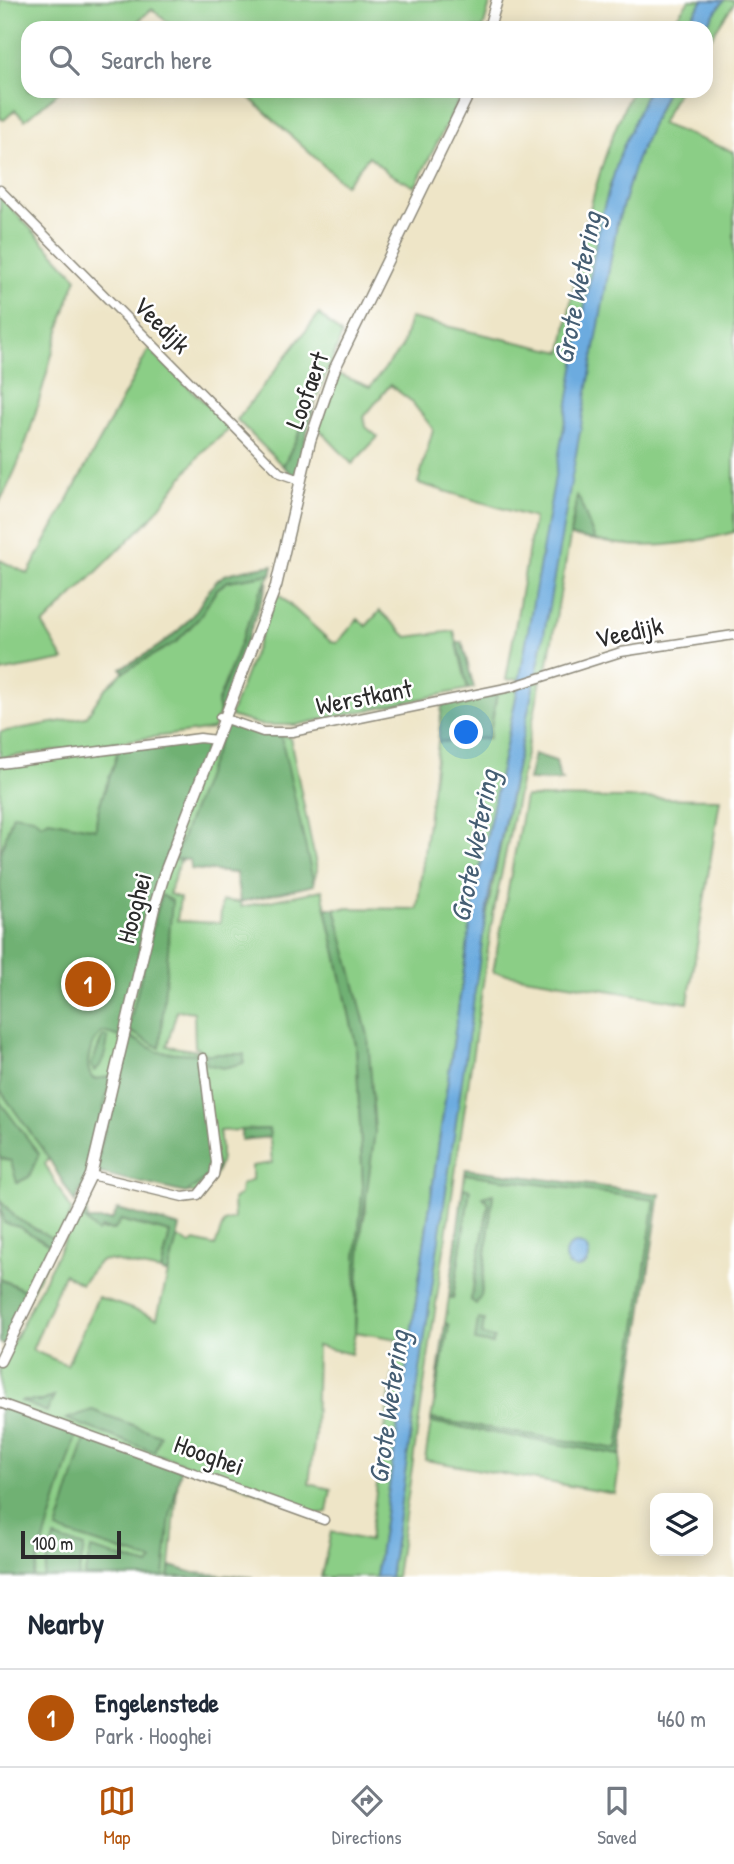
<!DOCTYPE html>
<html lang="en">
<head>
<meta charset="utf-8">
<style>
  body { margin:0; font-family:"Patrick Hand",sans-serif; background:#f2f2f3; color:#1f2937 }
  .controls { position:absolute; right:21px; bottom:21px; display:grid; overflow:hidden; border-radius:14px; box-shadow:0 4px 18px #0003 }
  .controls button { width:63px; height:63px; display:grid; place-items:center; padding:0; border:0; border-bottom:2px solid #e0e1e3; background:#fff; color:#1f2937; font:35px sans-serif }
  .scale { position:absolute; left:21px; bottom:18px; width:100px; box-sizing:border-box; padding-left:7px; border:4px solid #2b2b2b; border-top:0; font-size:19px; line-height:24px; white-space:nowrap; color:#2b2b2b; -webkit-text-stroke:5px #fff; paint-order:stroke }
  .you { position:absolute; left:467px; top:733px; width:24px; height:24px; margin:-18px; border:5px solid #fff; border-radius:50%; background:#1a73e8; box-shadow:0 0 0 10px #1a73e833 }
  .badge { display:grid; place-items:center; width:46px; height:46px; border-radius:50%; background:#b45309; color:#fff; font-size:23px; font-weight:700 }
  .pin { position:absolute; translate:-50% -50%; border:4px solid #fff; box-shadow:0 2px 7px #0006 }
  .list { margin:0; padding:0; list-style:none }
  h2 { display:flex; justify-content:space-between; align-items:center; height:91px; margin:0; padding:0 28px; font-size:30px }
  h2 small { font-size:23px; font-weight:400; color:#747a83 }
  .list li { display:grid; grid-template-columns:46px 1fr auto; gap:21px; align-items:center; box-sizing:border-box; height:98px; padding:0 28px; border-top:2px solid #e0e1e3 }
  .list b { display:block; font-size:26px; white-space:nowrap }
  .list p { margin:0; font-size:23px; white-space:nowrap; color:#747a83 }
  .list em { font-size:23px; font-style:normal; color:#747a83 }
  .icon { flex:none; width:38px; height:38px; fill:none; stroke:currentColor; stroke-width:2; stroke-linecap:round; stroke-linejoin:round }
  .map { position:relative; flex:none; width:734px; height:1577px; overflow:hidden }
  .search { position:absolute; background:#fff; box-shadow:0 4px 18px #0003; left:21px; right:21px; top:21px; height:77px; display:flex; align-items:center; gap:18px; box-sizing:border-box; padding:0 24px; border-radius:21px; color:#747a83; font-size:26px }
  .sheet { height:189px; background:#fff }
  nav { display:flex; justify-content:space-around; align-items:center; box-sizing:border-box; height:98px; border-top:2px solid #e0e1e3; background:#fff; font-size:19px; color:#747a83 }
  nav a { display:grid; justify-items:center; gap:4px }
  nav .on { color:#b45309 }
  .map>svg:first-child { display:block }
</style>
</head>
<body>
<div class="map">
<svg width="734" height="1577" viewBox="0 0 734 1577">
  <rect width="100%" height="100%" fill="#fff"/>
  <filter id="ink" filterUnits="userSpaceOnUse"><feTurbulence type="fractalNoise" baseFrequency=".0143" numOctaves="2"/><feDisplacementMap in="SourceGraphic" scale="14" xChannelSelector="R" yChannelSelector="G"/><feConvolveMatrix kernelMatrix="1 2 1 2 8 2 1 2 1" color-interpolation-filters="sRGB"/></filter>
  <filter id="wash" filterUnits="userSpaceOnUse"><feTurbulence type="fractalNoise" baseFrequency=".00686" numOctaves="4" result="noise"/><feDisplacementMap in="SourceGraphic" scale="28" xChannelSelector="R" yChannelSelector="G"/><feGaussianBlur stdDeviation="1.57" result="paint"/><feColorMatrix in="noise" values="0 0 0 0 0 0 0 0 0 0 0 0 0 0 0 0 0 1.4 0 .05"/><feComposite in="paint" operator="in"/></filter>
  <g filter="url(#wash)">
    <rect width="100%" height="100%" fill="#eee5c7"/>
    <g fill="#8bce86" stroke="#5b7c58" stroke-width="2" fill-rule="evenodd">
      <polygon points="0,0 491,0 483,28 174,28 152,9 130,28 28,28 28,91 60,91 25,120 15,110 4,120 0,118"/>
      <polygon points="689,0 703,0 684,28 669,28"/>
      <polygon points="724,0 734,0 734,3 706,45 704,28"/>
      <polygon points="242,91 463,91 415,187 388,173 369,156 345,185"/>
      <path d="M632 91H647L609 188 520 679 506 680 534 518 418 483 433 429 411 401 390 385 364 417 366 427 378 437 352 464 318 428 336 373 370 387 402 347 410 318 562 352C578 263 591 173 632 91Z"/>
      <path d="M666 91H678L661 124 734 152V532C688 545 643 551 595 540L577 497 547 669 535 675 617 224 636 161Z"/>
      <path d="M0 196 77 278C47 351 39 432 0 501Z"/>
      <polygon points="319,314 342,335 316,400 283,466 237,420"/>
      <polygon points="149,349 231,428 203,451 150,519 43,625 64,660 0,672 0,560 28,574"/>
      <polygon points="271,574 260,592 217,704 220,713 213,729 0,758 0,732 86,717 104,690 123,672 176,642 199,618 217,589 228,581"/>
      <polygon points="277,593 331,642 337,643 358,619 366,626 380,611 407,637 454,631 468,689 296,725 261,725 230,716"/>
      <polygon points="541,680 493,915 396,1577 390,1577 481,943 533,683"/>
      <path d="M518 688 475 893 376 1577H321L331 1532 369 1541 398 1339 355 1332 351 1354 317 1346 315 1435 309 1484 331 1489 327 1512 317 1514 158 1454 178 1478 169 1577H254H0V1368L78 1213 97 1230H114L120 1220 170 1233 161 1271 108 1260 100 1261 81 1284 64 1274 32 1350 67 1365 98 1297 157 1318 177 1237 190 1245 195 1241 215 1246 224 1222 234 1219 233 1200 240 1194 241 1185 252 1180V1166L272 1163 269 1129 219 1131C224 1165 221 1169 200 1195L103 1171 84 1193 60 1157 48 1160 45 1164 72 1211 31 1293 0 1279V1209L5 1223 19 1227 0 1203V875L13 815 0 855V766L118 749C115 768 94 811 97 824L123 749 279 734 290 738 317 870 313 883 201 869 192 859 182 855 169 894 180 898 177 921 220 923 222 901 240 902 241 907 322 890 356 1045 363 1186 356 1258 366 1208 368 1036 335 908 417 909 438 742 489 738 497 693ZM177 1010 194 1012 195 1047 204 1052 167 1046Z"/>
      <polygon points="525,797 720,799 688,1003 493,972"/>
      <path d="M465 1174 655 1199 619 1450 431 1419 449 1325 445 1323 449 1297 453 1298 469 1189 463 1188ZM493 1194 481 1296 471 1300 489 1203Z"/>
      <polygon points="431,1422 621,1455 615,1494 425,1460"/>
    </g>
    <g fill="#70b173" stroke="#4e6e4f" stroke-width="2">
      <polygon points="316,400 295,477 283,466"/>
      <polygon points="577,496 579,498 595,540 570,536"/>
      <path d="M273 565 271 574 228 581 217 589 199 618 176 642 123 672 121 668C148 654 172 640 191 617 203 604 209 583 225 575 239 569 258 568 273 565Z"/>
      <polygon points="268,582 220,713 217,704 260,592"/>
      <polygon points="462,642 474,688 468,689 457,643"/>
      <polygon points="497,693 489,738 438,742 442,705"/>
      <polygon points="230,726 281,736 314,885 240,902 236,873 191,869 190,860 174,859 224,728"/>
      <path d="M209 741 156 884 120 1037 103 1032C90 1040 83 1067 93 1079L111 1077 88 1173 75 1203 48 1157 0 1090V855L13 814 33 817 41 824 49 820 96 829C96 801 113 777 118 749Z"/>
      <polygon points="534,754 556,761 560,779 564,781 528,780"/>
      <polygon points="161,895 172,901 160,1048 128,1030"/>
      <polygon points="326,908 335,908 368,1036 375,1132 362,1226 355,1331 356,1258 363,1186 356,1045"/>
      <polygon points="127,1035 158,1052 199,1054 217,1170 186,1193 95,1172"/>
      <path d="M103 1036 108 1038C107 1048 103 1067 94 1071L91 1065Z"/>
      <polygon points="205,1054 244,1054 244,1063 223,1068 206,1064"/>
      <polygon points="0,1102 39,1154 29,1177 17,1183 11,1161 0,1158"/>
      <polygon points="269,1129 270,1137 241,1140 241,1130"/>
      <polygon points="466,1169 660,1194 621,1455 431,1422 431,1419 618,1449 655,1200 465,1174"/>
      <polygon points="463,1188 470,1190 453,1298 449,1297"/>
      <polygon points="493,1194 481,1296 476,1304 471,1300 489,1203 483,1197"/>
      <polygon points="0,1200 16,1218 57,1241 54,1248 19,1227 4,1223"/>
      <polygon points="81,1207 86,1209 88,1220 112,1220 118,1209 180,1227 168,1274 161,1271 170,1233 121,1220 114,1230 102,1228 97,1232 78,1213"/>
      <polygon points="0,1279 31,1293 4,1345 0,1343"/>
      <polygon points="478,1319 484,1320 482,1335 494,1338 492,1344 475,1341"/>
      <polygon points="445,1323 449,1325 434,1403"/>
      <polygon points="54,1396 47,1412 20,1401 43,1401"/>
      <polygon points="0,1403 77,1433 33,1577 0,1577"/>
      <polygon points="92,1410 160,1435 154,1452 66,1419"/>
      <polygon points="86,1436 181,1469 170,1516 164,1577 84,1577 91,1549 149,1566 153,1561 57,1530"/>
      <polygon points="54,1538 84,1547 78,1577 43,1577"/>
      <polygon points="171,1566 194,1573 251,1577 169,1577"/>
    </g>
    <g fill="#6cabdf" stroke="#4c6b85" stroke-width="2">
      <polygon points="703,0 724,0 704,28 684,28"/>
      <polygon points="647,91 666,91 636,161 617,224 540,656 489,894 390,1577 376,1577 475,893 518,688 600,220 620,154"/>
      <circle cx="577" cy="1256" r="12"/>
    </g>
  </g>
  <g filter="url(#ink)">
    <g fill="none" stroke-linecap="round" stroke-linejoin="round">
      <defs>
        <g id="minor">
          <polyline points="0,190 280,473 300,480"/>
          <polyline points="220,717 263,732 292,732 511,687 621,652 734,635"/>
          <polyline points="0,764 200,738 216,740"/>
          <polyline points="91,1175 183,1197 198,1195 214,1175 216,1163 203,1058"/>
          <polyline points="0,1403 324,1520"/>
        </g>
        <g id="tertiary">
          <polyline points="489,28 497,0"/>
          <polyline points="0,1361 91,1175 154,908 165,872 276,586 310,441 335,368 470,91"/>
        </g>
      </defs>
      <use href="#minor" stroke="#8c8879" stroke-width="11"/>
      <use href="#tertiary" stroke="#8c8879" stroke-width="13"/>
      <use href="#minor" stroke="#fff" stroke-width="8"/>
      <use href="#tertiary" stroke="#fff" stroke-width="10"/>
    </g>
  </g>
  <g text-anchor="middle" stroke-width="5" stroke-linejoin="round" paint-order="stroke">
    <g font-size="26" fill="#2b2b2b" stroke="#fff">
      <text transform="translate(162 325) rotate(45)" y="9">Veedijk</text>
      <text transform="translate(307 390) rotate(-70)" y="9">Loofaert</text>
      <text transform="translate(629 632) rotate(-12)" y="9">Veedijk</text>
      <text transform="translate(364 697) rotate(-11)" y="9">Werstkant</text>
      <text transform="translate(134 908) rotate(-75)" y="9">Hooghei</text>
      <text transform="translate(209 1455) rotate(20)" y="9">Hooghei</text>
    </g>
    <g font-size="28" font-style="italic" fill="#455e73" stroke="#fff">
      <text transform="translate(577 288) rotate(-79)" y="10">Grote Wetering</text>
      <text transform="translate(474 846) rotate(-79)" y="10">Grote Wetering</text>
      <text transform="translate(388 1407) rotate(-82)" y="10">Grote Wetering</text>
    </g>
  </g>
</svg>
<div class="controls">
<button><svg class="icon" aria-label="layers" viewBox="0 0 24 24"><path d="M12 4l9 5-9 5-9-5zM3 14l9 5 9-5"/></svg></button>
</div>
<div class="scale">100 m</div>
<div class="you"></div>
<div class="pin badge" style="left:88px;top:984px">1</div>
<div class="search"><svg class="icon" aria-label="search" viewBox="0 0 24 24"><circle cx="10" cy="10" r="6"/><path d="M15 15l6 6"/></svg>Search here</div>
</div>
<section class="sheet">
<h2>Nearby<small></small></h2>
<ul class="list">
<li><span class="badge">1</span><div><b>Engelenstede</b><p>Park · Hooghei</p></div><em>460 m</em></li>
</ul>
</section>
<nav>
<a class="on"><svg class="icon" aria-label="map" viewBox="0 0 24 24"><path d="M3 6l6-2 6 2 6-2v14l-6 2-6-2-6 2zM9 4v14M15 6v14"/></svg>Map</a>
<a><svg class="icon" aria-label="directions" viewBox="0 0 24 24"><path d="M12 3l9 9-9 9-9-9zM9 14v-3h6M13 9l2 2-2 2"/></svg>Directions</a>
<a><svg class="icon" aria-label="saved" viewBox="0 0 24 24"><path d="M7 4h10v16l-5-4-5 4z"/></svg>Saved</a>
</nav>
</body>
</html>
